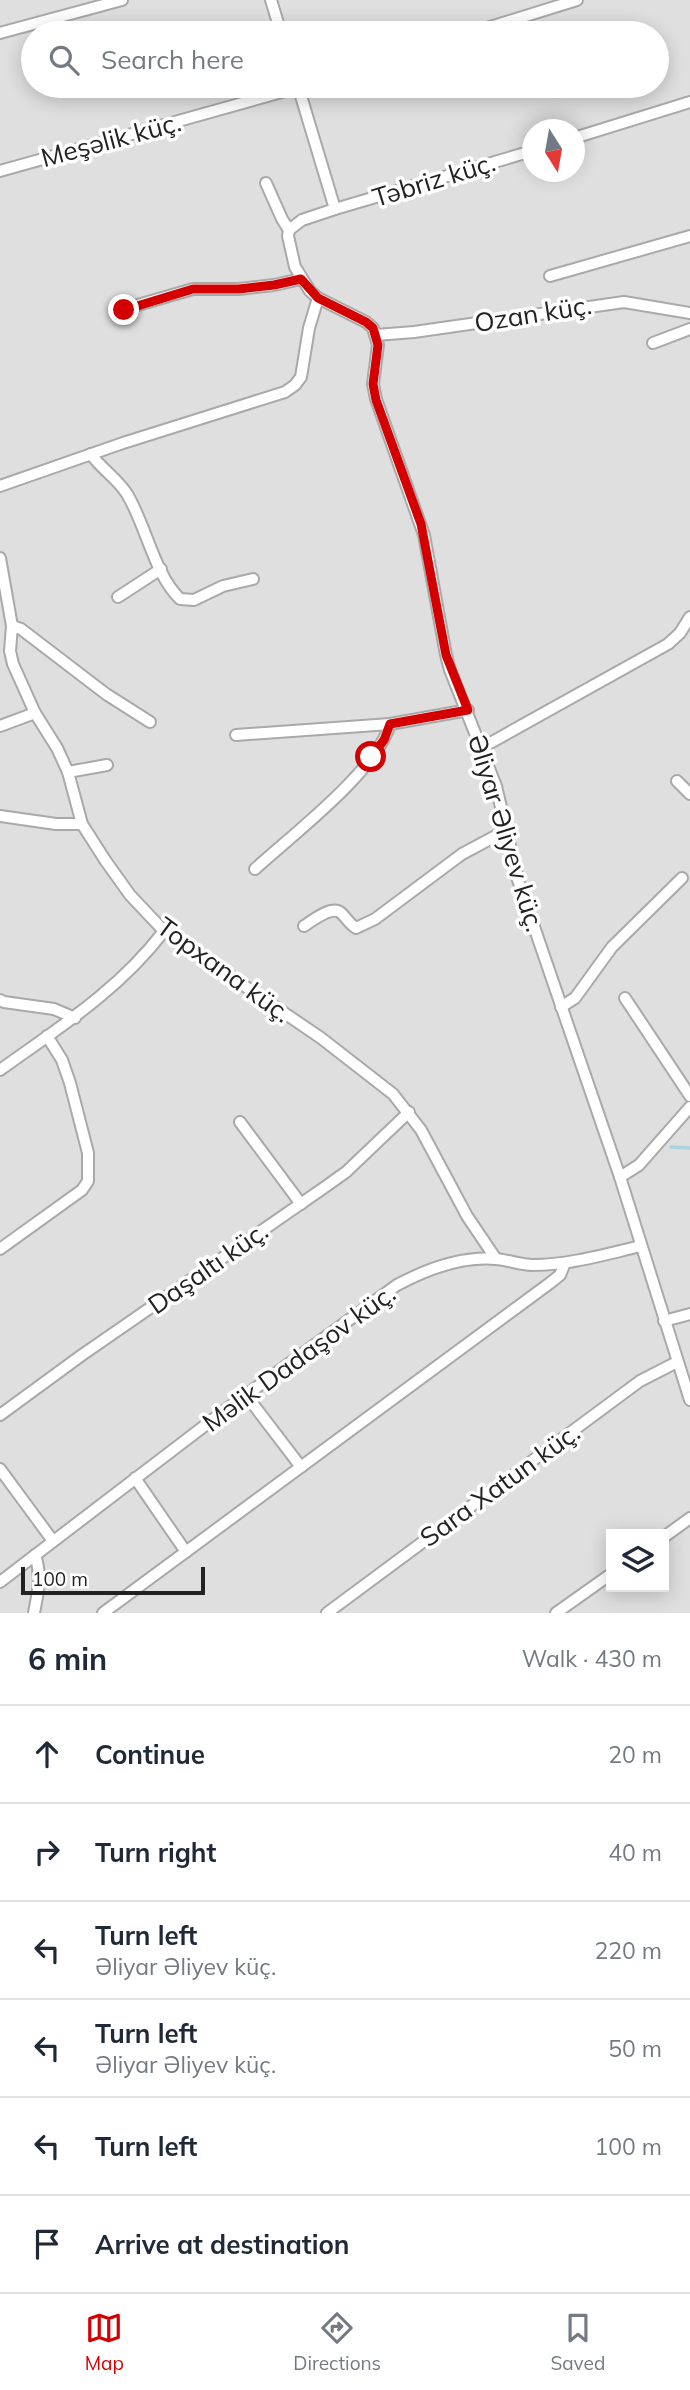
<!DOCTYPE html>
<html lang="en">
<head>
<meta charset="utf-8">
<style>
  body { margin:0; font-family:Mulish,sans-serif; background:#f2f2f3; color:#1f2937 }
  .controls { position:absolute; right:21px; bottom:21px; display:grid; overflow:hidden; border-radius:0px; box-shadow:0 4px 18px #0003 }
  .controls button { width:63px; height:63px; display:grid; place-items:center; padding:0; border:0; border-bottom:2px solid #e0e1e3; background:#fff; color:#1f2937; font:35px sans-serif }
  .compass { position:absolute; left:522px; top:119px; width:63px; height:63px; border-radius:50%; background:#fff; box-shadow:0 4px 18px #0003; rotate:169deg }
  .scale { position:absolute; left:21px; bottom:18px; width:184px; box-sizing:border-box; padding-left:7px; border:4px solid #222; border-top:0; font-size:19px; line-height:24px; white-space:nowrap; color:#222; -webkit-text-stroke:5px #fff; paint-order:stroke }
  .stop { position:absolute; width:21px; height:21px; margin:-16px; border:5px solid #d40000; border-radius:50%; background:#fff }
  .stop.end { background:#d40000; border-color:#fff; box-shadow:0 2px 7px #0008 }
  .list { margin:0; padding:0; list-style:none }
  h2 { display:flex; justify-content:space-between; align-items:center; height:91px; margin:0; padding:0 28px; font-size:30px }
  h2 small { font-size:23px; font-weight:400; color:#747a83 }
  .list li { display:grid; grid-template-columns:46px 1fr auto; gap:21px; align-items:center; box-sizing:border-box; height:98px; padding:0 28px; border-top:2px solid #e0e1e3 }
  .list b { display:block; font-size:26px; white-space:nowrap }
  .list p { margin:0; font-size:23px; white-space:nowrap; color:#747a83 }
  .list em { font-size:23px; font-style:normal; color:#747a83 }
  .icon { flex:none; width:38px; height:38px; fill:none; stroke:currentColor; stroke-width:2; stroke-linecap:round; stroke-linejoin:round }
  .map { position:relative; flex:none; width:690px; height:1613px; overflow:hidden }
  .search { position:absolute; background:#fff; box-shadow:0 4px 18px #0003; left:21px; right:21px; top:21px; height:77px; display:flex; align-items:center; gap:18px; box-sizing:border-box; padding:0 24px; border-radius:38px; color:#747a83; font-size:26px }
  .sheet { height:679px; background:#fff }
  nav { display:flex; justify-content:space-around; align-items:center; box-sizing:border-box; height:98px; border-top:2px solid #e0e1e3; background:#fff; font-size:19px; color:#747a83 }
  nav a { display:grid; justify-items:center; gap:4px }
  nav .on { color:#d40000 }
  .map>svg:first-child { display:block }
</style>
</head>
<body>
<div class="map">
<svg width="690" height="1613" viewBox="0 0 690 1613">
  <rect width="100%" height="100%" fill="#f2efe9"/>
  <path fill="#e0dfdf" fill-rule="evenodd" d="M0 0H690V1613H0ZM33 33H657V86H33ZM532 130H574V172H532ZM611 1534H664V1587H611Z"/>
  <g fill="none" stroke-linecap="round" stroke-linejoin="round">
    <polyline stroke="#aad3df" stroke-width="3.5" points="671,1147 690,1148"/>
    <defs>
      <g id="street">
        <polyline points="271,0 281,33"/>
        <polyline points="0,33 122,0"/>
        <polyline points="471,33 577,0"/>
        <polyline points="298,86 335,209 302,220 289,230 288,236 295,267 310,291 318,298 366,322 373,328 378,345 373,384 376,399 424,535 446,655 450,670 496,786 518,880 620,1177 690,1400"/>
        <polyline points="574,138 690,102"/>
        <polyline points="0,171 303,86"/>
        <polyline points="266,183 282,219 289,230"/>
        <polyline points="335,209 532,151"/>
        <polyline points="550,276 690,236"/>
        <polyline points="124,309 193,289 239,289 274,285 301,279"/>
        <polyline points="376,335 414,332 624,302 690,313"/>
        <polyline points="653,343 690,329"/>
        <path d="M91 454C101 469 117 478 127 494 146 525 154 574 180 599L194 600 223 586 253 579"/>
        <polyline points="0,486 123,443 285,392 295,385 301,377 309,328 318,298"/>
        <polyline points="0,558 12,626 10,651 13,664 35,713 57,748 68,772 82,824 105,860 130,895 164,931 321,1038 393,1094 421,1130 467,1216 496,1259"/>
        <polyline points="118,597 161,569"/>
        <polyline points="12,626 21,629 106,694 150,722"/>
        <polyline points="0,726 35,713"/>
        <polyline points="236,735 390,724 468,710"/>
        <polyline points="483,747 668,644 680,633 690,617"/>
        <polyline points="68,772 107,765"/>
        <polyline points="677,781 690,794"/>
        <polyline points="0,816 56,824 82,824"/>
        <path d="M255 869C292 835 377 771 390 724"/>
        <path d="M304 926C312 921 330 906 340 912 346 917 349 924 356 928L375 919 462 854 507 830"/>
        <polyline points="625,998 690,1096"/>
        <polyline points="0,1000 4,1002 54,1009 75,1018"/>
        <polyline points="561,1007 575,998 612,947 682,878"/>
        <path d="M0 1070C60 1027 119 990 164 931"/>
        <polyline points="240,1122 301,1204"/>
        <polyline points="620,1177 639,1165 690,1107"/>
        <polyline points="0,1249 82,1190 88,1181 88,1153 70,1083 62,1060 47,1036"/>
        <polyline points="664,1321 690,1314"/>
        <polyline points="246,1395 301,1467"/>
        <polyline points="0,1415 82,1355 325,1187 346,1172 409,1112"/>
        <polyline points="0,1469 53,1541"/>
        <polyline points="135,1478 186,1552"/>
        <polyline points="664,1537 690,1518"/>
        <path d="M0 1582 220 1414 397 1285C427 1269 461 1256 496 1259 508 1260 521 1265 533 1265 569 1265 606 1254 641 1246"/>
        <path d="M34 1613C38 1592 42 1576 35 1555"/>
        <polyline points="103,1613 550,1283 560,1275 565,1263"/>
        <polyline points="327,1613 640,1381 677,1362"/>
        <polyline points="556,1613 611,1574"/>
      </g>
    </defs>
    <use href="#street" stroke="#a9a9a9" stroke-width="14"/>
    <use href="#street" stroke="#fff" stroke-width="10"/>
  </g>
  <g fill="none" stroke-linecap="round" stroke-linejoin="round">
    <polyline stroke="#d40000" stroke-width="9" points="124,310 193,289 239,289 274,285 301,279 318,298 366,322 373,328 378,345 373,384 376,400 421,524 446,655 468,710 390,724 384,740 371,757"/>
  </g>
  <g text-anchor="middle" stroke-width="7" stroke-linejoin="round" paint-order="stroke">
    <g font-size="26" fill="#222" stroke="#fff">
      <text transform="translate(111 140) rotate(-15)" y="9">Meşəlik küç.</text>
      <text transform="translate(434 180) rotate(-17)" y="9">Təbriz küç.</text>
      <text transform="translate(533 314) rotate(-9)" y="9">Ozan küç.</text>
      <text transform="translate(506 833) rotate(73)" y="9">Əliyar Əliyev küç.</text>
      <text transform="translate(224 970) rotate(36)" y="9">Topxana küç.</text>
      <text transform="translate(208 1268) rotate(-35)" y="9">Daşaltı küç.</text>
      <text transform="translate(299 1358) rotate(-36)" y="9">Məlik Dadaşov küç.</text>
      <text transform="translate(500 1485) rotate(-36)" y="9">Sara Xatun küç.</text>
    </g>
  </g>
</svg>
<div class="controls">
<button><svg class="icon" aria-label="layers" viewBox="0 0 24 24"><path d="M12 4l9 5-9 5-9-5zM3 14l9 5 9-5"/></svg></button>
</div>
<svg class="compass" viewBox="-18 -18 36 36"><path d="M0-13l5 13h-10z" fill="#e53935"/><path d="M0 13l5-13h-10z" fill="#747a83"/></svg>
<div class="scale">100 m</div>
<div class="stop" style="left:371px;top:757px"></div>
<div class="stop end" style="left:124px;top:310px"></div>
<div class="search"><svg class="icon" aria-label="search" viewBox="0 0 24 24"><circle cx="10" cy="10" r="6"/><path d="M15 15l6 6"/></svg>Search here</div>
</div>
<section class="sheet">
<h2>6 min<small>Walk · 430 m</small></h2>
<ul class="list">
<li><svg class="icon" aria-label="ahead" viewBox="0 0 24 24"><path d="M12 20V5M6 11l6-6 6 6"/></svg><div><b>Continue</b></div><em>20 m</em></li>
<li><svg class="icon" aria-label="right" viewBox="0 0 24 24"><path d="M7 20v-9h11M14 6l5 5-5 5"/></svg><div><b>Turn right</b></div><em>40 m</em></li>
<li><svg class="icon" aria-label="left" viewBox="0 0 24 24"><path d="M17 20v-9H6M10 6l-5 5 5 5"/></svg><div><b>Turn left</b><p>Əliyar Əliyev küç.</p></div><em>220 m</em></li>
<li><svg class="icon" aria-label="left" viewBox="0 0 24 24"><path d="M17 20v-9H6M10 6l-5 5 5 5"/></svg><div><b>Turn left</b><p>Əliyar Əliyev küç.</p></div><em>50 m</em></li>
<li><svg class="icon" aria-label="left" viewBox="0 0 24 24"><path d="M17 20v-9H6M10 6l-5 5 5 5"/></svg><div><b>Turn left</b></div><em>100 m</em></li>
<li><svg class="icon" aria-label="arrive" viewBox="0 0 24 24"><path d="M6 21V4h12l-3 4 3 4H6"/></svg><div><b>Arrive at destination</b></div></li>
</ul>
</section>
<nav>
<a class="on"><svg class="icon" aria-label="map" viewBox="0 0 24 24"><path d="M3 6l6-2 6 2 6-2v14l-6 2-6-2-6 2zM9 4v14M15 6v14"/></svg>Map</a>
<a><svg class="icon" aria-label="directions" viewBox="0 0 24 24"><path d="M12 3l9 9-9 9-9-9zM9 14v-3h6M13 9l2 2-2 2"/></svg>Directions</a>
<a><svg class="icon" aria-label="saved" viewBox="0 0 24 24"><path d="M7 4h10v16l-5-4-5 4z"/></svg>Saved</a>
</nav>
</body>
</html>
